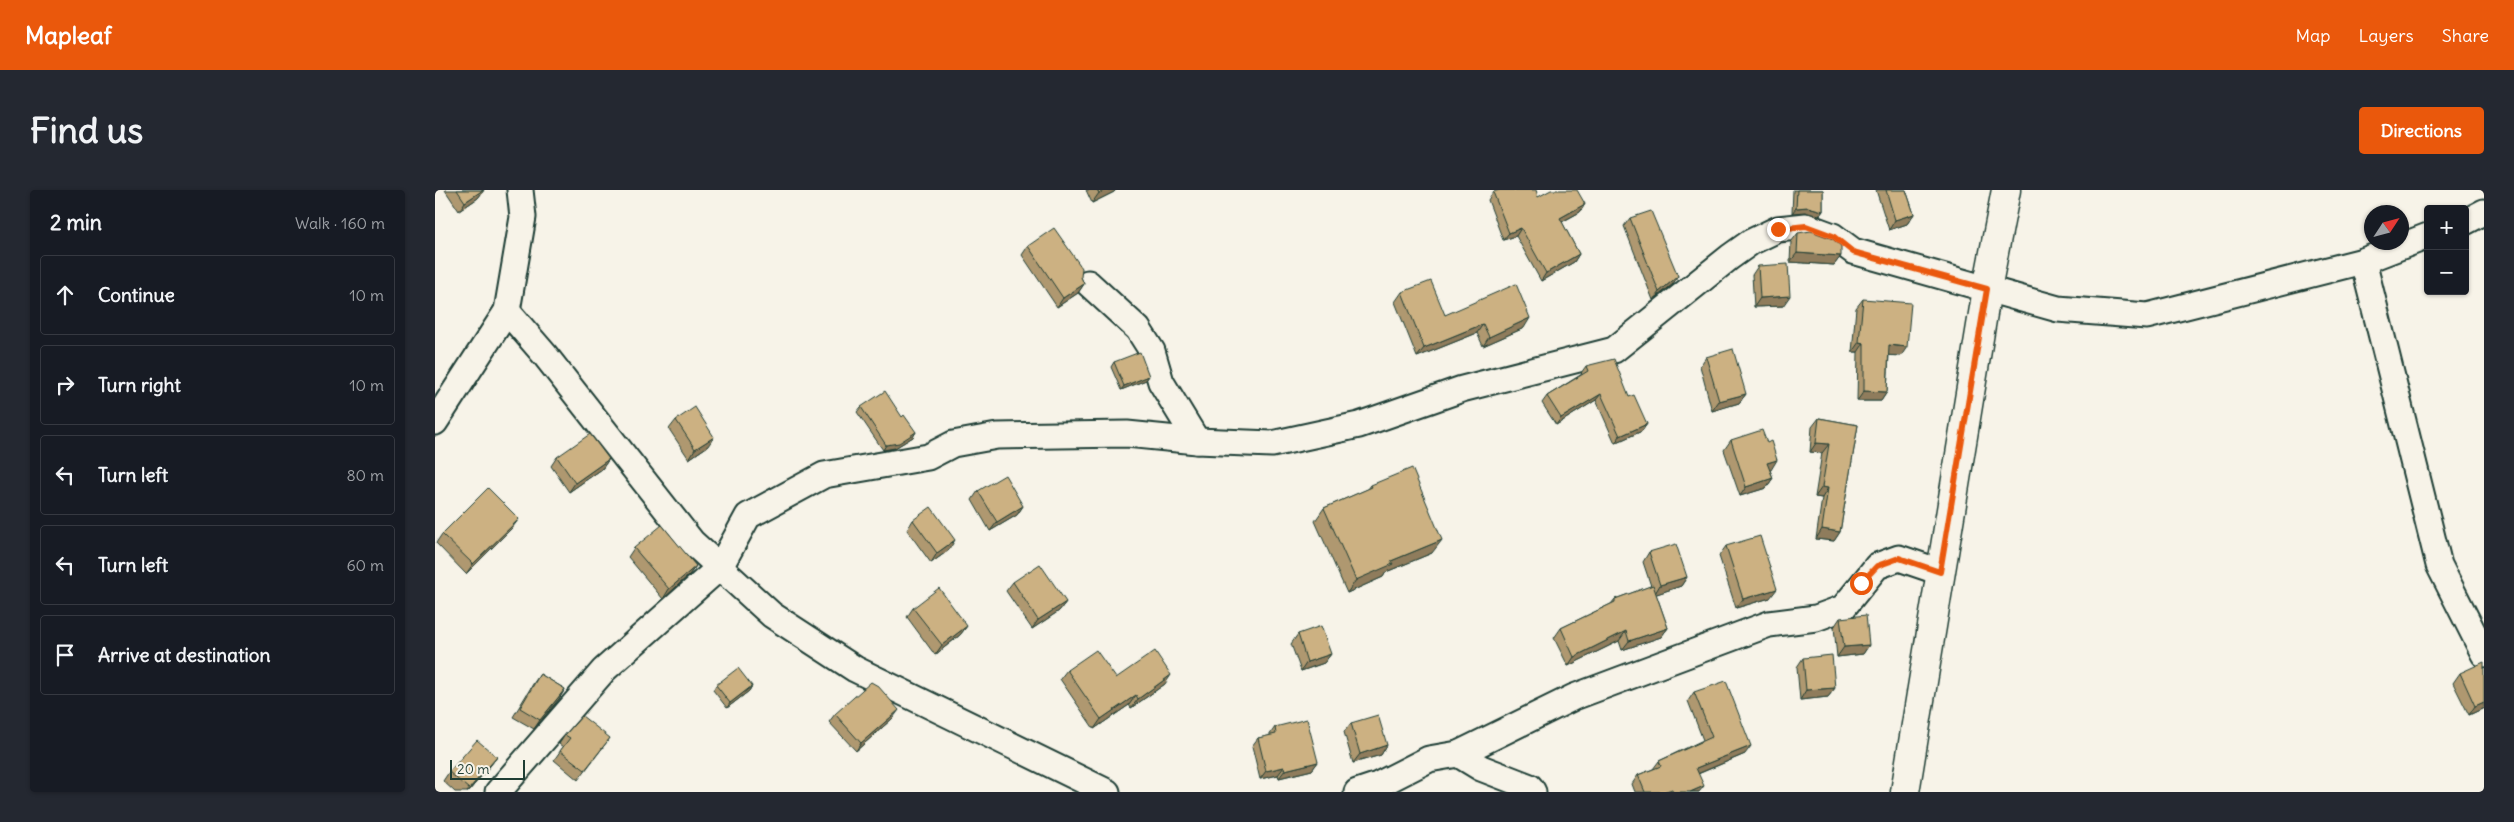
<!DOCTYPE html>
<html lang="en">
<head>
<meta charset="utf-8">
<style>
  body { margin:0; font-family:Delius,sans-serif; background:#242831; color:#f1f3f6 }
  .controls { position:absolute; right:15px; top:15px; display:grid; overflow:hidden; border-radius:5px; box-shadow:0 1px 4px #0004 }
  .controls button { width:45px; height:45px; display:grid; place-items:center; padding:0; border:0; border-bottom:1px solid #363941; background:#171b24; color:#f1f3f6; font:25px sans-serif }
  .compass { position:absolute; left:1929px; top:15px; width:45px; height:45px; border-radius:50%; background:#171b24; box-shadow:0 1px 4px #0004; rotate:54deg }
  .scale { position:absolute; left:15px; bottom:12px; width:75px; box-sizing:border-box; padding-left:5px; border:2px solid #1f3d34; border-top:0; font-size:14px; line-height:18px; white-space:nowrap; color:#1f3d34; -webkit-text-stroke:4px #f7f3e8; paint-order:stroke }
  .stop { position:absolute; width:15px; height:15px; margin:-11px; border:4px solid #ea580c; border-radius:50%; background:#fff }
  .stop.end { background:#ea580c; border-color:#fff; box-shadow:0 1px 5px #0008 }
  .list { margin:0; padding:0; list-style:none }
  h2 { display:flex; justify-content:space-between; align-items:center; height:65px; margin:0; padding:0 20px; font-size:21px }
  h2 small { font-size:16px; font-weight:400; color:#9ea1a6 }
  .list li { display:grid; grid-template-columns:32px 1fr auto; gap:15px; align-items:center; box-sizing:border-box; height:80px; margin:0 10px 10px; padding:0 10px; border:1px solid #363941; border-radius:5px }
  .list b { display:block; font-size:19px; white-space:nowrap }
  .list em { font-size:16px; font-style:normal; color:#9ea1a6 }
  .icon { flex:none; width:28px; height:28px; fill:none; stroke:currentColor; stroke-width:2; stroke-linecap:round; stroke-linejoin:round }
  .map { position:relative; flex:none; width:2049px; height:602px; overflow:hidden; border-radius:5px }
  header { display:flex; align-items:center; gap:30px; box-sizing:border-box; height:70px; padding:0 25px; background:#ea580c; color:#fff }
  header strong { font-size:24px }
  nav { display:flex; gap:28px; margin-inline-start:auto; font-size:18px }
  .intro { display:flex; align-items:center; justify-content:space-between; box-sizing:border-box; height:120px; padding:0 30px }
  h1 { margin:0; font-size:35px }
  .button { padding:12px 22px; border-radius:5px; background:#ea580c; color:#fff; font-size:18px; font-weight:700 }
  main { display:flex; gap:30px; padding:0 30px }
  aside { flex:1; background:#171b24; border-radius:5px; box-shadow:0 1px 4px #0004 }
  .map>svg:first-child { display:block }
</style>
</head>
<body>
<header>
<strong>Mapleaf</strong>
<nav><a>Map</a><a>Layers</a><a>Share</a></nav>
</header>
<div class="intro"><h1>Find us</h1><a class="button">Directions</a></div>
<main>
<aside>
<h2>2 min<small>Walk · 160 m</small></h2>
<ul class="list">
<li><svg class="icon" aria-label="ahead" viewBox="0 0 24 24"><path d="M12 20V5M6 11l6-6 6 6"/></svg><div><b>Continue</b></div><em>10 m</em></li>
<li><svg class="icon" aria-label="right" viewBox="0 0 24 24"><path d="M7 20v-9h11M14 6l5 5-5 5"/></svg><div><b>Turn right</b></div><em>10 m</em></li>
<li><svg class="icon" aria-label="left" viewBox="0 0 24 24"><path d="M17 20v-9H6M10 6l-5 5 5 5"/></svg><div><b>Turn left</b></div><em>80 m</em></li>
<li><svg class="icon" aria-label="left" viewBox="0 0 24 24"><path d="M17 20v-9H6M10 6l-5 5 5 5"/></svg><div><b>Turn left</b></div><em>60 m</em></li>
<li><svg class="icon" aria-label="arrive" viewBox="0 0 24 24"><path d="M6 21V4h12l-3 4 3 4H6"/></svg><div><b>Arrive at destination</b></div></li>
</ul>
</aside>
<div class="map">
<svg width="2049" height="602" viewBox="0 0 2049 602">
  <rect width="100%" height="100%" fill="#f7f3e8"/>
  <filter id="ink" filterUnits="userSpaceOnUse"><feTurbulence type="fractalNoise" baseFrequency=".02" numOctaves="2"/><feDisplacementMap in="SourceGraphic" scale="10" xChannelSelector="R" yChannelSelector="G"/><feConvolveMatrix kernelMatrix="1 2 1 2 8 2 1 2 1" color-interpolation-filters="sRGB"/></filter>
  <g filter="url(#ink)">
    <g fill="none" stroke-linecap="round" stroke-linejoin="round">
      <defs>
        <g id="minor">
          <polyline points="2030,32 2049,22"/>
          <polyline points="1928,71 2004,375 2049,464"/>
          <polyline points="653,93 703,139 717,161 726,192 762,251"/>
          <polyline points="72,121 110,165 257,352 337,425 420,479 672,602"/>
          <polyline points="0,232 72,121 88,27 85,0"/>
          <polyline points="1023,564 1046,578 1095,597 1098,602"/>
          <polyline points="63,602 169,480 285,377 313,326 389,285 493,267 518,254 562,246 692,244 762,251 837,254 924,235 1027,199 1179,160 1295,67 1316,52 1343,39 1371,36 1398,46 1418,61 1623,119 1712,126 1928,71 1993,46"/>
          <polyline points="922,602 943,595 994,569 1023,564 1139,507 1334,434 1381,428 1408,418 1442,376 1464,368 1505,382"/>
        </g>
        <polyline id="primary" points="1470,602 1552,99 1571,0"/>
      </defs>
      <use href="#minor" stroke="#1f3d34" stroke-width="29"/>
      <use href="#primary" stroke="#1f3d34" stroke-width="31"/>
      <use href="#minor" stroke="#f7f3e8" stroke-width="25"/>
      <use href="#primary" stroke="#f7f3e8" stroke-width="28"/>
    </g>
    <g fill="#af9870" stroke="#1f3d34">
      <polygon points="10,0 49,0 43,8 24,21"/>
      <polygon points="651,0 681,0 679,2 657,13"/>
      <polygon points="1358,0 1388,0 1388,21 1384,26 1370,22 1357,23"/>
      <polygon points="1441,0 1471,0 1479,24 1472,34 1454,40"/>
      <polygon points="1058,2 1103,7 1150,14 1145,22 1127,32 1144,64 1139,72 1106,91 1081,46 1068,50 1053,10"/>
      <polygon points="1195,28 1243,86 1238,94 1218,110 1189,36"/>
      <polygon points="1363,43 1406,66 1399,75 1355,72 1356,52"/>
      <polygon points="593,56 646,87 649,94 643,103 622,117 587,65"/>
      <polygon points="1323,76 1348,116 1319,117 1317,85"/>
      <polygon points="967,102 1010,125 1089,138 1048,156 1042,143 982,167 960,112"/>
      <polygon points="1428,109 1466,166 1454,165 1452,202 1446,211 1422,211 1423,162 1417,162 1421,118"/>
      <polygon points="1271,167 1311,204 1304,213 1277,221 1265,176"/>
      <polygon points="679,172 714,186 711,190 686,200 676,177"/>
      <polygon points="1151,176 1194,207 1212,234 1207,241 1180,253 1161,210 1121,235 1107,213 1112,206 1147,184 1146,183"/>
      <polygon points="426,217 481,242 478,247 460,258 448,260 422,222"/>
      <polygon points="1384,228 1423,235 1405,342 1399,351 1381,349 1387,308 1380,307 1387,263 1375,262 1377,237"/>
      <polygon points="241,230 273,256 254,269 234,239"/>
      <polygon points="1296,250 1336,280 1335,280 1338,288 1331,298 1305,306 1289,260"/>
      <polygon points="122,267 174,269 167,279 134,302 116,276"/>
      <polygon points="936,295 997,363 951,382 948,387 912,403 880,331 889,318 933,299"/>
      <polygon points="543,301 588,316 582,325 555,341 537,310"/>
      <polygon points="478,330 514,360 496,373 472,340"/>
      <polygon points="77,338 31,384 1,353 7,344"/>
      <polygon points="1291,356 1335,408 1301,418 1284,366"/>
      <polygon points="199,358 261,376 254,385 228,409 193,367"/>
      <polygon points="1214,362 1252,387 1246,396 1221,404 1233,438 1226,447 1187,460 1184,451 1133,476 1119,448 1126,438 1176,414 1180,409 1216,396 1208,372"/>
      <polygon points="578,392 631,412 624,421 597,439 571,401"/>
      <polygon points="478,418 532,436 525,445 500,465 472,427"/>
      <polygon points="1405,428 1434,455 1428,464 1402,467 1399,437"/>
      <polygon points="863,444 896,464 889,473 866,481 856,454"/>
      <polygon points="1368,468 1400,498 1393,507 1365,510 1362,477"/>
      <polygon points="632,480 681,488 730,494 696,518 694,515 659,539 625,489"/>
      <polygon points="2025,483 2049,518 2034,525 2018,493"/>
      <polygon points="105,484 130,499 124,509 99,539 78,527 98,494"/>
      <polygon points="281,495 317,496 314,501 292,518 278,500"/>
      <polygon points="1259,502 1310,564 1263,584 1264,602 1200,602 1197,594 1203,585 1218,579 1224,571 1268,550 1253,511"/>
      <polygon points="400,524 458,528 421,561 394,532"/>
      <polygon points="916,533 952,555 946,565 918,573 909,542"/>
      <polygon points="840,537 883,572 877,580 844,588 843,585 825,589 817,556 823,548 834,546"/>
      <polygon points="130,545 175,548 143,590 119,570 128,557 124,554"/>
      <polygon points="62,567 55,576 33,602 20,602 8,591 14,582"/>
    </g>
    <g fill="#8f7c5b" stroke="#1f3d34">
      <polygon points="48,0 49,0 43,8 24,21 30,12"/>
      <polygon points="671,0 681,0 679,2 657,13 664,3"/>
      <polygon points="1150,14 1145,22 1119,36 1125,28"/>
      <polygon points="1373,17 1388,21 1384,26 1370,22 1357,23 1361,18"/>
      <polygon points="1479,24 1472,34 1454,40 1460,30"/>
      <polygon points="1086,38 1081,46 1068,50 1074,43"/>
      <polygon points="1362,63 1406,66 1399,75 1355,72"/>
      <polygon points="1144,64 1139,72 1106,91 1111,83"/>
      <polygon points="1243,86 1238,94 1218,110 1224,102"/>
      <polygon points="649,94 643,103 622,117 628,108"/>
      <polygon points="1355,106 1348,116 1319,117 1325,108"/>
      <polygon points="1095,128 1089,138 1048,156 1054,147"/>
      <polygon points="1048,134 1042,143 982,167 989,158"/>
      <polygon points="1424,152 1429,153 1423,162 1417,162"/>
      <polygon points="1454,155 1472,157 1466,166 1447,165"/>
      <polygon points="714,186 711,190 686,200 689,196"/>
      <polygon points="1429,201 1452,202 1446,211 1422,211"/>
      <polygon points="1166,204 1161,210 1121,235 1126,228"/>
      <polygon points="1311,204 1304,213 1277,221 1284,211"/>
      <polygon points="1212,234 1207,241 1180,253 1185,246"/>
      <polygon points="481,242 478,247 460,258 448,260 451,255"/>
      <polygon points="279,247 273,256 254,269 260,259"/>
      <polygon points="1381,253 1394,254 1387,263 1375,262"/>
      <polygon points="174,269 167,279 134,302 140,293"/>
      <polygon points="1342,270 1336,280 1326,283 1332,273"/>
      <polygon points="1338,288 1331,298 1305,306 1311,297"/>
      <polygon points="1387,297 1393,298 1387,308 1380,307"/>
      <polygon points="588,316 582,325 555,341 562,332"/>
      <polygon points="84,329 77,338 31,384 38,374"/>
      <polygon points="1387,339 1405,342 1399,351 1381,349"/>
      <polygon points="520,350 514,360 496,373 502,363"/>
      <polygon points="1007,350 997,363 951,382 948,387 912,403 921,390 956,371"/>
      <polygon points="261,376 254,385 228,409 234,399"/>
      <polygon points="1252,387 1246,396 1219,405 1225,395"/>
      <polygon points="1342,399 1335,408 1301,418 1308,409"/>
      <polygon points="631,412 624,421 597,439 603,430"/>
      <polygon points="532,436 525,445 500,465 507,455"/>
      <polygon points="1233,438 1226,447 1187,460 1194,451"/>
      <polygon points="1191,441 1184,451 1133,476 1139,467"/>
      <polygon points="1434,455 1428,464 1402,467 1409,457"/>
      <polygon points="896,464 889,473 866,481 872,472"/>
      <polygon points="736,485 730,494 696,518 703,509"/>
      <polygon points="317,496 314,501 292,518 295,513"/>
      <polygon points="1400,498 1393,507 1365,510 1371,500"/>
      <polygon points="130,499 124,509 99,539 105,530"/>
      <polygon points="701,505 694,515 659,539 666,529"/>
      <polygon points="2049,512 2049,518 2034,525 2040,516"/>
      <polygon points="464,520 458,528 421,561 426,553"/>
      <polygon points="952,555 946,565 918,573 925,564"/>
      <polygon points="1316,556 1310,564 1255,587 1261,578"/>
      <polygon points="62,567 55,576 33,602 32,602"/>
      <polygon points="883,572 877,580 844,588 850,580"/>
      <polygon points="849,577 843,585 825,589 831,581"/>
      <polygon points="1269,596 1264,602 1255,602"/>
    </g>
    <g fill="#ccb182" stroke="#1f3d34">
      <polygon points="22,0 48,0 30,12"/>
      <polygon points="662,0 671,0 664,3"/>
      <polygon points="1065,0 1101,0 1103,7 1116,0 1142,0 1150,14 1125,28 1144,64 1111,83 1086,38 1074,43 1058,2"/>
      <polygon points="1362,0 1388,0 1388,21 1373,17 1361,18"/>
      <polygon points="1451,0 1471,0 1479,24 1460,30"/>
      <polygon points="1216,21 1243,86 1224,102 1195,28"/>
      <polygon points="619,38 647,78 646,87 649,94 628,108 593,56"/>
      <polygon points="1376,41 1398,49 1406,56 1406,66 1362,63 1363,43"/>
      <polygon points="1353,74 1355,106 1325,108 1323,76"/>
      <polygon points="996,91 1010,125 1081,94 1095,128 1054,147 1048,134 989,158 967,102"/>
      <polygon points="1428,109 1476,113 1472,157 1454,155 1452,202 1429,201 1429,153 1424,152"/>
      <polygon points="1298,159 1311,204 1284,211 1271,167"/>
      <polygon points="705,162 714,186 689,196 679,172"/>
      <polygon points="1179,169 1194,207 1199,205 1212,234 1185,246 1166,204 1126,228 1112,206 1153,181 1151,176"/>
      <polygon points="450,201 467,227 469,225 481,242 464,253 451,255 426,217"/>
      <polygon points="260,217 279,247 260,259 241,230"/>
      <polygon points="1384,228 1423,235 1405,342 1387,339 1393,298 1387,297 1394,254 1381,253"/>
      <polygon points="1327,240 1332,253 1336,251 1342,270 1332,273 1338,288 1311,297 1296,250"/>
      <polygon points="155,244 174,269 140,293 122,267"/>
      <polygon points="977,278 1007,350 956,371 958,374 921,390 889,318 937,297 936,295"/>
      <polygon points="570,285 588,316 562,332 543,301"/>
      <polygon points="53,298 84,329 38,374 7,344"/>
      <polygon points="496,317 520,350 502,363 478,330"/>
      <polygon points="227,335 261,376 234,399 199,358"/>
      <polygon points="1325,346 1342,399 1308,409 1291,356"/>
      <polygon points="1241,354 1252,387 1225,395 1214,362"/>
      <polygon points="605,374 631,412 603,430 578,392"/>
      <polygon points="1218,395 1233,438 1194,451 1191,441 1139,467 1126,438 1180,412 1180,409"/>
      <polygon points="504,398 532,436 507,455 478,418"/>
      <polygon points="1431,425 1434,455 1409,457 1405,428"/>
      <polygon points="886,436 896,464 872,472 863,444"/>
      <polygon points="661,460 681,488 720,461 736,485 703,509 701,505 666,529 632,480"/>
      <polygon points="1397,465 1400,498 1371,500 1368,468"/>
      <polygon points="2049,472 2049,512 2040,516 2025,483"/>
      <polygon points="303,478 317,496 295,513 281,495"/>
      <polygon points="105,484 130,499 105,530 85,518"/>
      <polygon points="1291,491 1316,556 1261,578 1269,596 1255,602 1238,602 1237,599 1228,602 1210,602 1203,585 1226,576 1224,571 1277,547 1259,502"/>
      <polygon points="436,492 443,496 464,520 426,553 400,524"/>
      <polygon points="943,525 952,555 925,564 916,533"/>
      <polygon points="147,526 175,548 150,580 125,561 135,548 130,545"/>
      <polygon points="872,529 883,572 850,580 849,577 831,581 823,548 841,544 840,537"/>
      <polygon points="42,550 62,567 34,599 14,582"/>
    </g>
  </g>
  <g fill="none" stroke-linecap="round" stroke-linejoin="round" filter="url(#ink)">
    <polyline stroke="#ea580c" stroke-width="6" points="1343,39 1371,36 1398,46 1418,62 1552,99 1505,382 1464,368 1442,376 1426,393"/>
  </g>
</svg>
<div class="controls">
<button>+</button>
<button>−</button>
</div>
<svg class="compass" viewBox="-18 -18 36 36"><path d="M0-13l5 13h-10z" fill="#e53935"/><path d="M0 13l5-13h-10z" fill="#9ea1a6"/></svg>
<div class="scale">20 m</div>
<div class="stop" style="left:1426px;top:393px"></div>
<div class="stop end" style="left:1343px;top:39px"></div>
</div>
</main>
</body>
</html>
